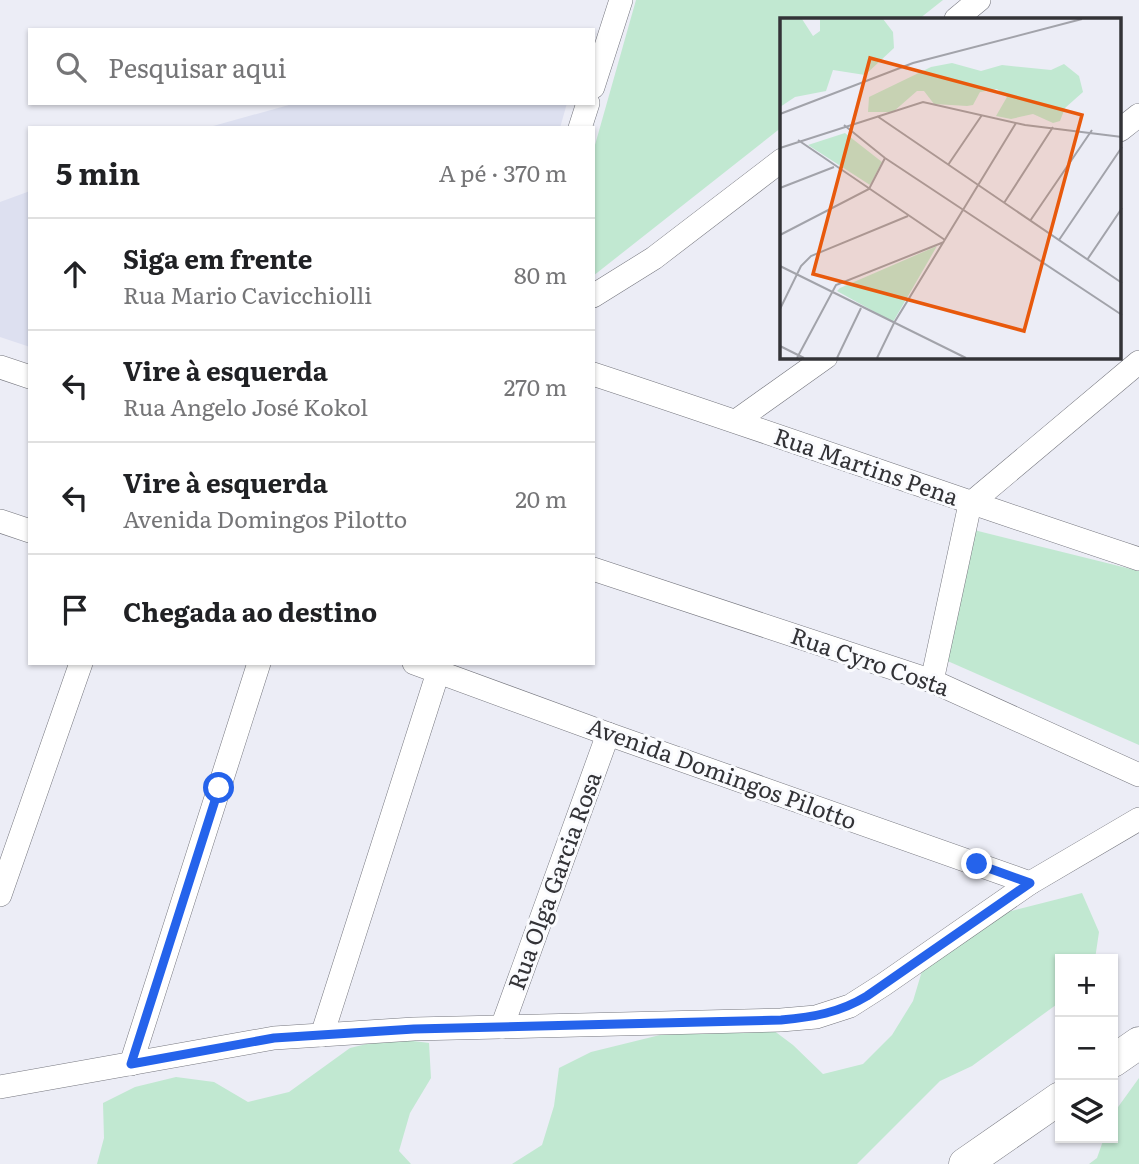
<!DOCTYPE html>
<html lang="pt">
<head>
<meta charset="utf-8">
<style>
  body { margin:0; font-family:Literata,serif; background:#f2f2f2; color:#202124 }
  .controls { position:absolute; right:21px; bottom:21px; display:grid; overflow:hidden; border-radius:0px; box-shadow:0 2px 5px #0004 }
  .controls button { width:63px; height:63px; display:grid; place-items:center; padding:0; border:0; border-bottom:2px solid #e0e0e0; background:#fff; color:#202124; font:35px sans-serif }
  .stop { position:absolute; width:21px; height:21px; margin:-16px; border:5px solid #2563eb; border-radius:50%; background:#fff }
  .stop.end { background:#2563eb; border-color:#fff; box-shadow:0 2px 7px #0008 }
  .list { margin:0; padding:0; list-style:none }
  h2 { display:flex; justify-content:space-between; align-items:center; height:91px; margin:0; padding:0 28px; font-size:30px }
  h2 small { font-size:23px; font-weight:400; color:#757577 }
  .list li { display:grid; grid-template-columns:46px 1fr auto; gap:21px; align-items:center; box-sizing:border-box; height:112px; padding:0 28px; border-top:2px solid #e0e0e0 }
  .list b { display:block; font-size:26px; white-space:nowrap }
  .list p { margin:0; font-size:23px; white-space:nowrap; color:#757577 }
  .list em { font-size:23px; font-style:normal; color:#757577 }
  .icon { flex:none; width:38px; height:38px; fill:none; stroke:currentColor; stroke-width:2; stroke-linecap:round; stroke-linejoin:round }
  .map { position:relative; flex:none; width:1139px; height:1164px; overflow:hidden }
  .search { position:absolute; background:#fff; box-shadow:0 2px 5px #0004; left:28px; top:28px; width:567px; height:77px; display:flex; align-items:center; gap:18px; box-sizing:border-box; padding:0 24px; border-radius:0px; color:#757577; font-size:26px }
  .panel { position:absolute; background:#fff; box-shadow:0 2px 5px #0004; left:28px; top:126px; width:567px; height:539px; border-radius:0px }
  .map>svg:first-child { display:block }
</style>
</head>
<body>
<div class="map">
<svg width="1139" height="1164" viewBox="0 0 1139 1164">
  <rect width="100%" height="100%" fill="#ecedf6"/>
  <g fill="#dde0f0">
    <polygon points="296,103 567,103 560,128 206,128"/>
    <polygon points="30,191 30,347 0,337 0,202"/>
  </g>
  <g fill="#c1e8d1">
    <polygon points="636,0 943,0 919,19 782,19 782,127 593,276 593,152"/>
    <polygon points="970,529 1139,571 1139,745 943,659"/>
    <polygon points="1082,893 1099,932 1095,959 1060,959 1060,1002 972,1066 940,1081 857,1164 512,1164 542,1145 554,1106 559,1068 591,1052 721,1020 757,1018 793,1045 823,1074 863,1064 892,1035 913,1001 925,961 952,926"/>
    <polygon points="391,1038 429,1043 431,1078 410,1113 399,1151 411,1164 97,1164 104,1138 103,1103 135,1087 176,1077 214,1082 248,1102 289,1092 350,1048"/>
    <polygon points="1139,1078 1139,1164 1089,1164 1097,1158 1104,1138 1113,1138 1113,1114"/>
  </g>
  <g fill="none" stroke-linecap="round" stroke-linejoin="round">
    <defs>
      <g id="minor">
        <polyline points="956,19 979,0"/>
        <polyline points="593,87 621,0"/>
        <polyline points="580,128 588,103"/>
        <polyline points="1120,130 1139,115"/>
        <polyline points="593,296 654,258 782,160"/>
        <polyline points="0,367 30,377"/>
        <path d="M593 374C776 434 957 499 1139 559"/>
        <polyline points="736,421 826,357"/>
        <polyline points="0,521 30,531"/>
        <polyline points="593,569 932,681 1139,775"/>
        <polyline points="414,663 608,734 1030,883"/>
        <polyline points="932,681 970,504 1139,362"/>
        <polyline points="0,895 81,663"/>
        <polyline points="502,1027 608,734"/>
        <polyline points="322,1035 441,663"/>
        <polyline points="131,1064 259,663"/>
        <polyline points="0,1087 274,1038 414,1029 781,1020 816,1017 850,1006 883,985 1030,883 1139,819"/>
      </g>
      <g id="secondary">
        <polyline points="1113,1061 1139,1043"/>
        <polyline points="965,1164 1060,1098"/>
      </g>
    </defs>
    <use href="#minor" stroke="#76777f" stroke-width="24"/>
    <use href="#secondary" stroke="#76777f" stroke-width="33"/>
    <use href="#minor" stroke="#fff" stroke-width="23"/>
    <use href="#secondary" stroke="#fff" stroke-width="32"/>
  </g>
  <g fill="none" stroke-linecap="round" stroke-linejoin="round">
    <path stroke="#2563eb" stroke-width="9" d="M219 788 131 1064 274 1038 414 1029 781 1020C813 1017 839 1013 867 996L1030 883 977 864"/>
  </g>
  <g text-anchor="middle" stroke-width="6" stroke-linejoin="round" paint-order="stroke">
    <g font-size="23" fill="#333337" stroke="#fafbfe">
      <text transform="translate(866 467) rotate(19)" y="8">Rua Martins Pena</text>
      <text transform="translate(870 662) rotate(19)" y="8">Rua Cyro Costa</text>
      <text transform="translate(722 774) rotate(20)" y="8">Avenida Domingos Pilotto</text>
      <text transform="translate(555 881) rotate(-70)" y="8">Rua Olga Garcia Rosa</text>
    </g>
  </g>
  <g transform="translate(780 18)">
    <rect width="341" height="341" fill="#ecedf6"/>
    <path d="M0 1H22L33 18 40 13V1H103L113 14 114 30 85 57 53 52 46 73 15 79 0 89ZM172 45 201 53 222 47 271 52 284 46 299 58 303 74 285 90 280 103 273 105 253 96 231 101 216 98 227 79 217 71 200 74 193 87 187 88 154 86 144 73H137L113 94H88L89 79 151 49ZM65 115 102 144 90 167 28 127ZM157 228 113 304 57 273 60 270Z" fill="#c1e8d1"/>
    <path fill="none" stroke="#a2a3aa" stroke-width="2" d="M0 96 133 45 302 1M97 98 342 265M64 107 105 140 342 297M18 122 165 222M0 130 143 84 245 107 342 119M168 147 202 97M0 170 54 149M224 185 273 109M250 203 312 112M0 217 89 171 105 140M279 222 342 129M307 242 342 190M0 248 186 340M0 291 21 248 31 238 128 198M0 328 24 340M17 340 56 267 164 224M57 340 81 290M97 340 114 305 236 105"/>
    <path fill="#e8590c" fill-opacity="0.15" stroke="#e8590c" stroke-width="3.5" d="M90 40 302 97 244 313 33 256Z"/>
    <rect width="341" height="341" fill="none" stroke="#333337" stroke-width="3.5"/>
  </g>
</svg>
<div class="controls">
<button>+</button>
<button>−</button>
<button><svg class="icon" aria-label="layers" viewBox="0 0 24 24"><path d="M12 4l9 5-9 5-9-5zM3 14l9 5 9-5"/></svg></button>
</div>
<div class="stop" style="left:219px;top:788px"></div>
<div class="stop end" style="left:977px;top:864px"></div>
<div class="search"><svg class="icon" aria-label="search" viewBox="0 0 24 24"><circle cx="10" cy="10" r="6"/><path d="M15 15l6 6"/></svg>Pesquisar aqui</div>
<section class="panel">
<h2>5 min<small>A pé · 370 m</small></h2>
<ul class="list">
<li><svg class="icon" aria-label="ahead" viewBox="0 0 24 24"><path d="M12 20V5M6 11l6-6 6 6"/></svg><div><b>Siga em frente</b><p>Rua Mario Cavicchiolli</p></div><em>80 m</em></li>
<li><svg class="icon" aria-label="left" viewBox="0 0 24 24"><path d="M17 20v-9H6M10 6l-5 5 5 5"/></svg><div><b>Vire à esquerda</b><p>Rua Angelo José Kokol</p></div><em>270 m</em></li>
<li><svg class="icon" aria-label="left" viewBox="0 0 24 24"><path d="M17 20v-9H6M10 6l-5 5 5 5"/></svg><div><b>Vire à esquerda</b><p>Avenida Domingos Pilotto</p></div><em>20 m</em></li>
<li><svg class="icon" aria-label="arrive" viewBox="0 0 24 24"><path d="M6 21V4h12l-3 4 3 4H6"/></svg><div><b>Chegada ao destino</b></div></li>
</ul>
</section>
</div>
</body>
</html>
